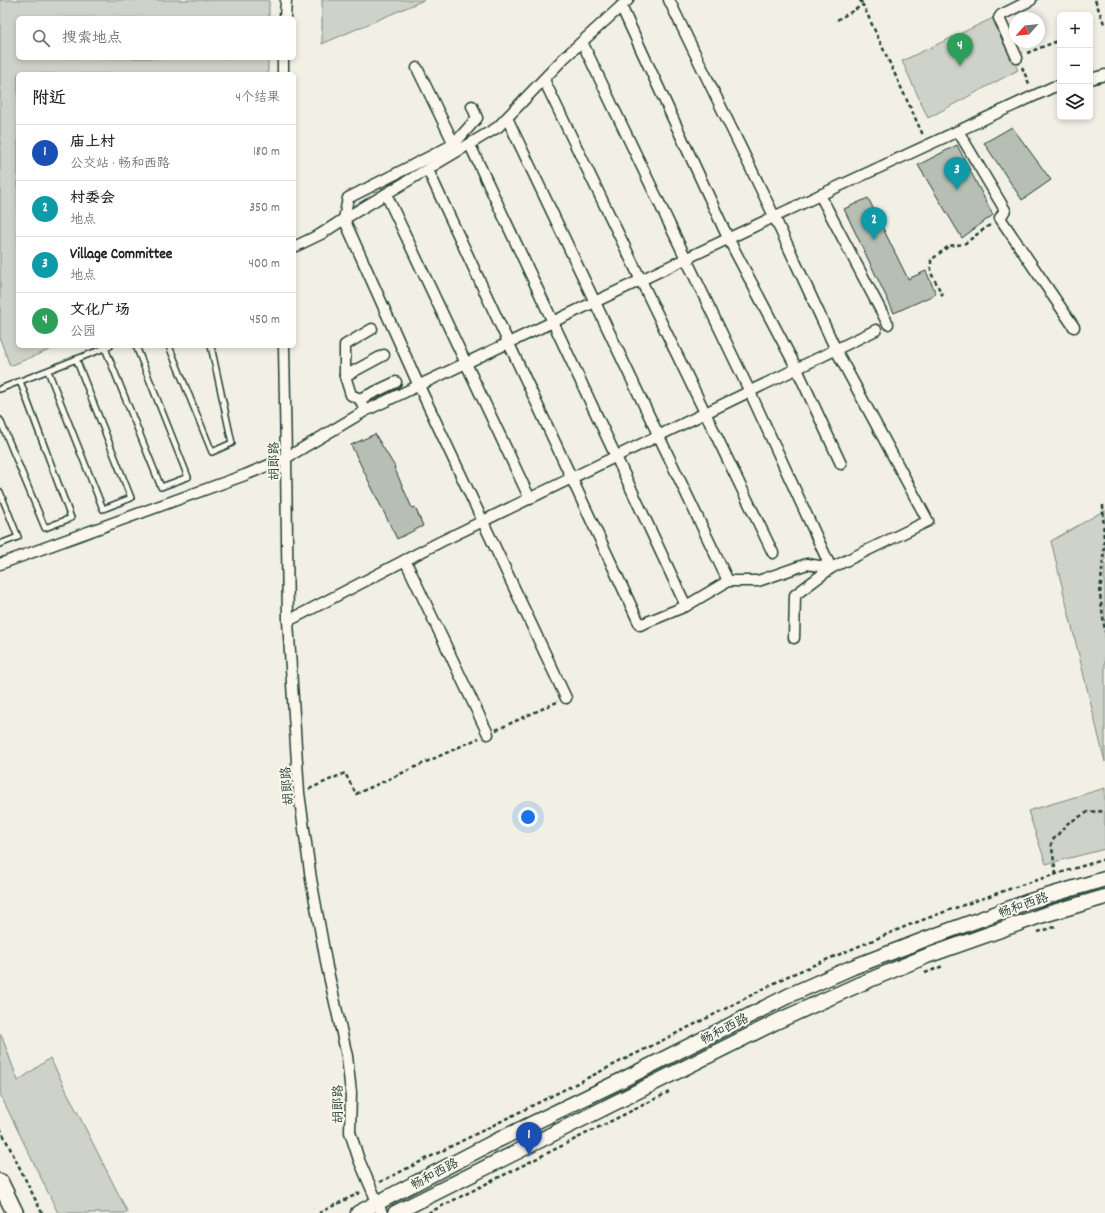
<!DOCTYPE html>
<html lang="zh">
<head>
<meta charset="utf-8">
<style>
  body { margin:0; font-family:Dekko,"LXGW WenKai TC",sans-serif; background:#f2f2f2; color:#222 }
  .controls { position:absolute; right:12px; top:12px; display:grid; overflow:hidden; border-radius:6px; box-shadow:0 2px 6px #0003 }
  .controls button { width:36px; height:36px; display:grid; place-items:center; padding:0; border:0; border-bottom:1px solid #e0e0e0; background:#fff; color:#222; font:20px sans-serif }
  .compass { position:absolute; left:1009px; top:12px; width:36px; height:36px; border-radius:50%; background:#fff; box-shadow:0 2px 6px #0003; rotate:243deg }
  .you { position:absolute; left:528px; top:817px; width:14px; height:14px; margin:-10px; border:3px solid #fff; border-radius:50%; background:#1a73e8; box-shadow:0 0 0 6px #1a73e833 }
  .badge { display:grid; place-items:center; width:26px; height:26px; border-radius:50%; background:#1f6fb2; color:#fff; font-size:13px; font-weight:700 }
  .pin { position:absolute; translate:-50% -33px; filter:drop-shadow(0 1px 2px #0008) }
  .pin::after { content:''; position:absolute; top:21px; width:14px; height:12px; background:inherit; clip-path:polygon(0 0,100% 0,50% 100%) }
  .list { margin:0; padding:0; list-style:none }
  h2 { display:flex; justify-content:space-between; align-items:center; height:52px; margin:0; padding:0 16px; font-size:17px }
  h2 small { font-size:13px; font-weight:400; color:#767676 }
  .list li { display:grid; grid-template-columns:26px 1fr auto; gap:12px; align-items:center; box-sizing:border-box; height:56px; padding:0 16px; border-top:1px solid #e0e0e0 }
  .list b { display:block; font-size:15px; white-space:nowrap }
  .list p { margin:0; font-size:13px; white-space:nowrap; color:#767676 }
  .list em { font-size:13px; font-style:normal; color:#767676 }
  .icon { flex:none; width:22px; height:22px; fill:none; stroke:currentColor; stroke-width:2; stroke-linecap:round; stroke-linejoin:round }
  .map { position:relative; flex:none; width:1105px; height:1213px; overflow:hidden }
  .search { position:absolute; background:#fff; box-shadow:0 2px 6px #0003; left:16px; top:16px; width:280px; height:44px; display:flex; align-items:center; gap:10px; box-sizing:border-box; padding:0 14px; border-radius:6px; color:#767676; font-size:15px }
  .panel { position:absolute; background:#fff; box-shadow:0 2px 6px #0003; left:16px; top:72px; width:280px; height:276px; border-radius:6px }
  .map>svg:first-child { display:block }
</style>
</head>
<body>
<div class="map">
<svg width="1105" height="1213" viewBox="0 0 1105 1213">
  <rect width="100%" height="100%" fill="#f2f0e5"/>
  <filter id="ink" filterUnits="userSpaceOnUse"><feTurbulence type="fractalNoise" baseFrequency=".025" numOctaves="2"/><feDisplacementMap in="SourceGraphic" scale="8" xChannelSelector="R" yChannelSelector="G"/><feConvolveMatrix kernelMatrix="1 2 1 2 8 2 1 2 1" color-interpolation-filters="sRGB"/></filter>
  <g filter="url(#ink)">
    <g fill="#cfd2c8" stroke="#77887e">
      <polygon points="0,0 269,0 269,18 18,18 18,58 268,58 268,74 18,74 18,346 59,346 10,366 0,339"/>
      <polygon points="322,0 424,0 322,44"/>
      <polygon points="993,18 1018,70 928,118 902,61"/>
      <polygon points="1105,510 1105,762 1051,541"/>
      <polygon points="1105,788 1105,849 1046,864 1028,811"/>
      <polygon points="0,1034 1,1034 18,1081 50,1058 128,1213 58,1213 0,1094"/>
    </g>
    <g fill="#b7beb3" stroke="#1f3d34">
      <polygon points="1012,127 1051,180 1022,200 984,143"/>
      <polygon points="957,145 993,215 962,238 918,165"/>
      <polygon points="868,198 908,279 926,271 936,294 894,313 844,209"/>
      <polygon points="375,434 395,467 394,467 412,508 415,507 423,526 397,539 351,445"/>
    </g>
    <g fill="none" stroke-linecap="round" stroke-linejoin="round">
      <defs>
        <g id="service">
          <polyline points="169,346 212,452 232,443 211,346"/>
          <polyline points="105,348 161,487 188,477 136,346"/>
          <polyline points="48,371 103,509 131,498 76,359"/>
          <polyline points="0,389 110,346"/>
          <polyline points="0,420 45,528 71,518 20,381"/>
          <polyline points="0,492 18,537 0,544"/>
        </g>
        <g id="minor">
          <polyline points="669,0 774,216 836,350 928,521 831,568 795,595 794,638"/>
          <polyline points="621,6 728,238 797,369 841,464"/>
          <polyline points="285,18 286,0"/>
          <polyline points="582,42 750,392 831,568"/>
          <polyline points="1017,58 999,18 1001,15 1031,0"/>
          <polyline points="417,68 454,144"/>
          <polyline points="283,74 283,58"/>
          <polyline points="1090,79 1105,75"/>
          <polyline points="544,80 773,553"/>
          <polyline points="472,106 477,118 454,144 435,154 348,198 344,219 419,386 566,698"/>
          <polyline points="507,118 728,581"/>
          <polyline points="958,131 1005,210 1000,218 1074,327"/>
          <polyline points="470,145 686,606"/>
          <polyline points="428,170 640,625 686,606 728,581 758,581 807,564 831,568"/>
          <polyline points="386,194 530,499"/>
          <polyline points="820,195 888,324"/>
          <polyline points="294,247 321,234 344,219 498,127 564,58 628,0"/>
          <polyline points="284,346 286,458 288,621 299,793 311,879 327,967 347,1056 351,1093 350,1132 359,1160 382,1213"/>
          <polyline points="345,376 345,345 372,329"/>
          <polyline points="360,399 351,395 345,376 384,355"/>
          <polyline points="362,404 360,399 396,382"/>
          <polyline points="405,560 488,734"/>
          <polyline points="0,564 245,475 286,458 365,411 820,195 1053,87 1060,86"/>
          <polyline points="288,621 440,542 876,330"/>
        </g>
        <g id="secondary">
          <polyline points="358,1213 492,1143 622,1080 792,994 853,967 926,939 1027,902 1105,879"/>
          <polyline points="395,1213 778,1021 860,984 927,956 1040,916 1105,897"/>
        </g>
        <polyline id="primary" points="0,1182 15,1213"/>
      </defs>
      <use href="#service" stroke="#1f3d34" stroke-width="8"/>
      <use href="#minor" stroke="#1f3d34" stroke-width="13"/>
      <use href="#secondary" stroke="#1f3d34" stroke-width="17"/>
      <use href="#primary" stroke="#1f3d34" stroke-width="19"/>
      <g stroke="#1f3d34" stroke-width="2.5" stroke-dasharray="4 3" stroke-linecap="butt">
        <polyline points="860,0 863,5"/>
        <polyline points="1095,0 1105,26"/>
        <polyline points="837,20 863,5 923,135"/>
        <polyline points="1027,53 1060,40"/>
        <polyline points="1022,67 1030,86"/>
        <polyline points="943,296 931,273 931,260 949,246 964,244 991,224"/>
        <polyline points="1103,505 1104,547 1100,594 1105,632"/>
        <polyline points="496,730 557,702"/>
        <polyline points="309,789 345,773 356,794 479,738"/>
        <polyline points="1056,874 1051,842 1068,823 1088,812 1105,811"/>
        <polyline points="1038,932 1058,926"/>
        <polyline points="925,973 943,966"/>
        <polyline points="0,1128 42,1213"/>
        <polyline points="380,1182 715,1014 788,976 909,925 955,908 1021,885 1105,859"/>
        <polyline points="319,1213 361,1192"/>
        <polyline points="428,1213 669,1092"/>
      </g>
      <use href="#service" stroke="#fbf7ec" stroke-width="5"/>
      <use href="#minor" stroke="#fbf7ec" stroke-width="10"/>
      <use href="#secondary" stroke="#fbf7ec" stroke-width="14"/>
      <use href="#primary" stroke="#fbf7ec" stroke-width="16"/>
    </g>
  </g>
  <g text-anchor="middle" stroke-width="4" stroke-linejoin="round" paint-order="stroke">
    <g font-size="13" fill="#1f3d34" stroke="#fbf7ec">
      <text transform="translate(273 461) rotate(-91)" y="5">胡郎路</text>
      <text transform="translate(286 786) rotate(-95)" y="5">胡郎路</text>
      <text transform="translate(1023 904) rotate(-19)" y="5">畅和西路</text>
      <text transform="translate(724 1028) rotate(-27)" y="5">畅和西路</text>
      <text transform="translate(337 1104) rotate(-91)" y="5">胡郎路</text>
      <text transform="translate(434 1173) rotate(-28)" y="5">畅和西路</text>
    </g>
  </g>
</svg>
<div class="controls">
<button>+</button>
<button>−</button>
<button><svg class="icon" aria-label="layers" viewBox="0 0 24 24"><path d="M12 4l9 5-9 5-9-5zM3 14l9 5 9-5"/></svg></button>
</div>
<svg class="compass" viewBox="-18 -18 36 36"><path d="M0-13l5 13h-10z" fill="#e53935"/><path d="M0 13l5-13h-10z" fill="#767676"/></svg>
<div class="you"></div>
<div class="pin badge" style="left:529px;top:1155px;background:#1a4fb4">1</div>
<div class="pin badge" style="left:874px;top:240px;background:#0f9aa8">2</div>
<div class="pin badge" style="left:957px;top:190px;background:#0f9aa8">3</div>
<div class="pin badge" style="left:960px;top:66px;background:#2e9e5b">4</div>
<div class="search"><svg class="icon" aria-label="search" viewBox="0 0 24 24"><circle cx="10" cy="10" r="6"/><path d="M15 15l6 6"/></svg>搜索地点</div>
<section class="panel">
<h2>附近<small>4个结果</small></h2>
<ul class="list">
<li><span class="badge" style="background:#1a4fb4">1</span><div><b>庙上村</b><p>公交站 · 畅和西路</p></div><em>180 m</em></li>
<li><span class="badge" style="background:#0f9aa8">2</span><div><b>村委会</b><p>地点</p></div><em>350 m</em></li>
<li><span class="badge" style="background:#0f9aa8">3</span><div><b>Village Committee</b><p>地点</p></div><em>400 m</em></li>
<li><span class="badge" style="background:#2e9e5b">4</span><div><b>文化广场</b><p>公园</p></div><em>450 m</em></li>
</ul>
</section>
</div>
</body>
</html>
